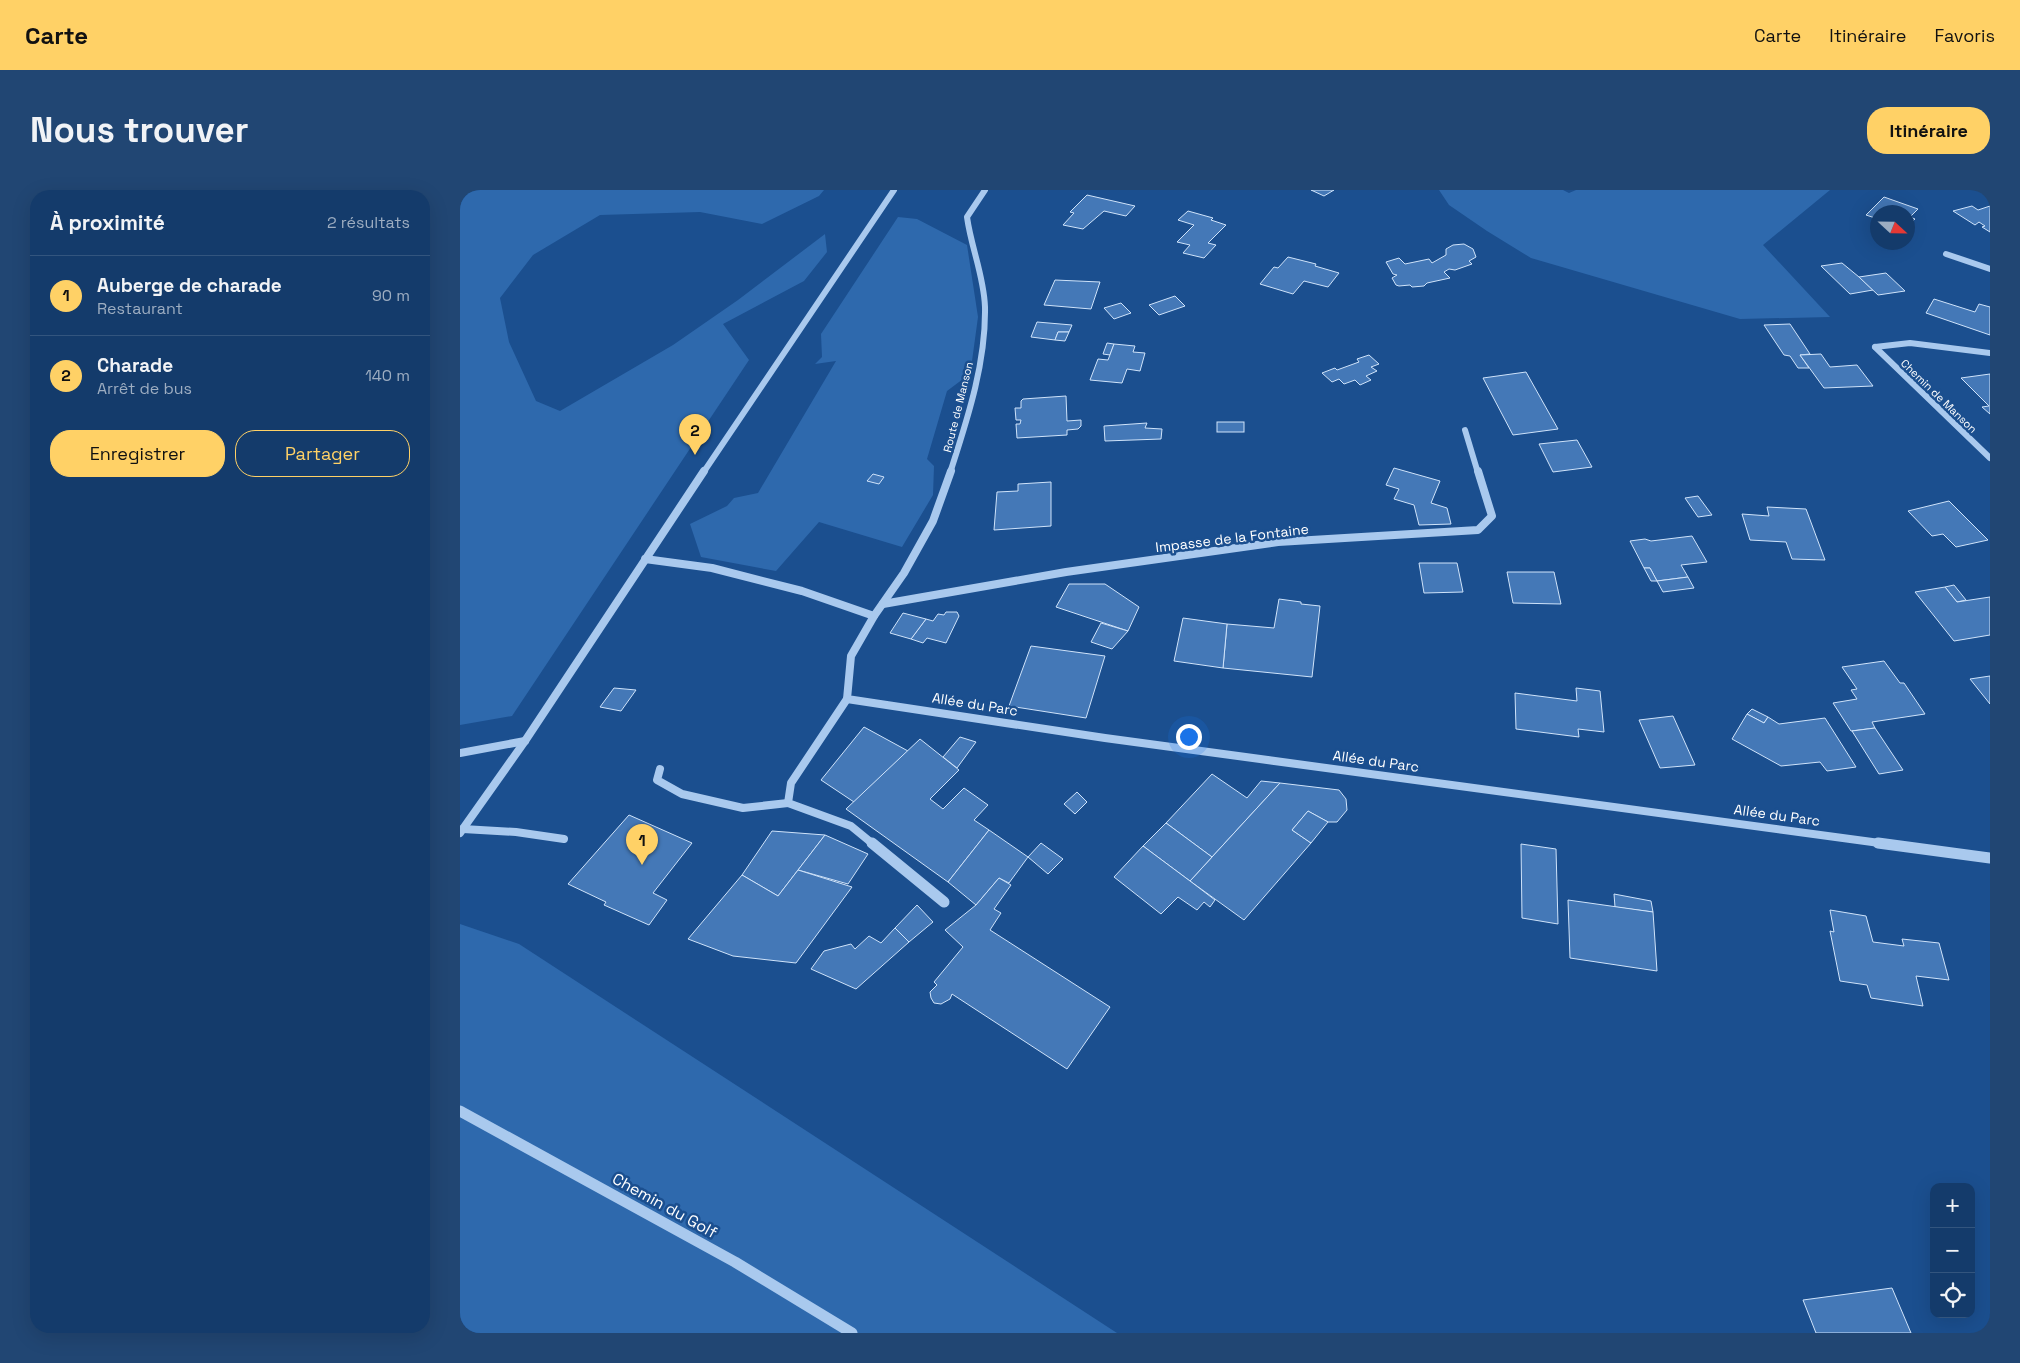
<!DOCTYPE html>
<html lang="fr">
<head>
<meta charset="utf-8">
<style>
  body { margin:0; font-family:"Space Grotesk",sans-serif; background:#214673; color:#f1f3f6 }
  .controls { position:absolute; right:15px; bottom:15px; display:grid; overflow:hidden; border-radius:10px; box-shadow:0 5px 20px #0002 }
  .controls button { width:45px; height:45px; display:grid; place-items:center; padding:0; border:0; border-bottom:1px solid #33557e; background:#143b6b; color:#f1f3f6; font:25px sans-serif }
  .compass { position:absolute; left:1410px; top:15px; width:45px; height:45px; border-radius:50%; background:#143b6b; box-shadow:0 5px 20px #0002; rotate:112deg }
  .you { position:absolute; left:728px; top:546px; width:18px; height:18px; margin:-12px; border:4px solid #fff; border-radius:50%; background:#1a73e8; box-shadow:0 0 0 8px #1a73e833 }
  .badge { display:grid; place-items:center; width:32px; height:32px; border-radius:50%; background:#ffd166; color:#111; font-size:16px; font-weight:700 }
  .pin { position:absolute; translate:-50% -41px; filter:drop-shadow(0 1px 2px #0008) }
  .pin::after { content:''; position:absolute; top:26px; width:18px; height:15px; background:inherit; clip-path:polygon(0 0,100% 0,50% 100%) }
  .list { margin:0; padding:0; list-style:none }
  h2 { display:flex; justify-content:space-between; align-items:center; height:65px; margin:0; padding:0 20px; font-size:21px }
  h2 small { font-size:16px; font-weight:400; color:#9dadc1 }
  .list li { display:grid; grid-template-columns:32px 1fr auto; gap:15px; align-items:center; box-sizing:border-box; height:80px; padding:0 20px; border-top:1px solid #33557e }
  .list b { display:block; font-size:19px; white-space:nowrap }
  .list p { margin:0; font-size:16px; white-space:nowrap; color:#9dadc1 }
  .list em { font-size:16px; font-style:normal; color:#9dadc1 }
  .actions { display:flex; gap:10px; padding:15px 20px }
  .actions a { flex:1; padding:11px 0; border:1px solid #ffd166; border-radius:20px; text-align:center; font-size:18px; color:#ffd166 }
  .actions .main { background:#ffd166; color:#111 }
  .icon { flex:none; width:28px; height:28px; fill:none; stroke:currentColor; stroke-width:2; stroke-linecap:round; stroke-linejoin:round }
  .map { position:relative; flex:none; width:1530px; height:1143px; overflow:hidden; border-radius:20px }
  header { display:flex; align-items:center; gap:30px; box-sizing:border-box; height:70px; padding:0 25px; background:#ffd166; color:#111 }
  header strong { font-size:24px }
  nav { display:flex; gap:28px; margin-inline-start:auto; font-size:18px }
  .intro { display:flex; align-items:center; justify-content:space-between; box-sizing:border-box; height:120px; padding:0 30px }
  h1 { margin:0; font-size:35px }
  .button { padding:12px 22px; border-radius:20px; background:#ffd166; color:#111; font-size:18px; font-weight:700 }
  main { display:flex; gap:30px; padding:0 30px }
  aside { flex:1; background:#143b6b; border-radius:20px; box-shadow:0 5px 20px #0002 }
  .map>svg:first-child { display:block }
</style>
</head>
<body>
<header>
<strong>Carte</strong>
<nav><a>Carte</a><a>Itinéraire</a><a>Favoris</a></nav>
</header>
<div class="intro"><h1>Nous trouver</h1><a class="button">Itinéraire</a></div>
<main>
<aside>
<h2>À proximité<small>2 résultats</small></h2>
<ul class="list">
<li><span class="badge">1</span><div><b>Auberge de charade</b><p>Restaurant</p></div><em>90 m</em></li>
<li><span class="badge">2</span><div><b>Charade</b><p>Arrêt de bus</p></div><em>140 m</em></li>
</ul>
<div class="actions"><a class="main">Enregistrer</a><a>Partager</a></div>
</aside>
<div class="map">
<svg width="1530" height="1143" viewBox="0 0 1530 1143">
  <rect width="100%" height="100%" fill="#1b4f8f"/>
  <g fill="#2e69ad">
    <polygon points="0,0 364,0 359,6 302,34 240,22 140,25 73,65 40,108 49,152 76,211 100,221 213,155 278,110 365,44 367,62 344,91 263,134 289,170 52,526 0,535"/>
    <polygon points="979,0 1103,0 1109,3 1116,0 1370,0 1303,55 1370,127 1280,129 1071,68 1027,41 989,15"/>
    <polygon points="438,27 457,29 507,55 518,127 512,171 507,186 487,201 467,269 474,276 473,305 442,357 359,332 316,381 241,367 230,334 267,316 274,308 298,303 376,171 355,174 362,167 361,144"/>
    <polygon points="0,734 59,754 657,1143 0,1143"/>
  </g>
  <g fill="#4478b7" stroke="#cfe3fa">
    <polygon points="851,0 874,0 864,6"/>
    <polygon points="627,5 675,16 666,26 644,21 623,39 603,35 614,23 610,22"/>
    <polygon points="1424,7 1458,19 1450,27 1455,29 1448,36 1448,22 1418,22 1418,29 1406,25"/>
    <polygon points="1512,16 1518,20 1530,16 1530,42 1522,37 1525,36 1519,32 1515,35 1493,21"/>
    <polygon points="728,21 753,28 751,30 766,35 748,53 756,55 744,68 723,63 730,55 717,52 734,35 718,30"/>
    <polygon points="1004,54 1013,59 1016,67 1009,71 1012,74 995,80 989,79 984,82 990,88 967,93 964,96 952,97 950,95 939,96 936,95 932,88 937,85 933,84 926,72 939,68 945,74 969,69 972,73 986,65 986,59 993,55"/>
    <polygon points="828,67 856,74 855,76 879,83 868,97 844,91 833,104 800,94 814,77 818,78"/>
    <polygon points="1382,73 1399,87 1413,100 1390,104 1361,76"/>
    <polygon points="1426,83 1445,101 1418,105 1399,87"/>
    <polygon points="595,90 640,92 631,119 584,115"/>
    <polygon points="715,106 725,116 699,125 689,115"/>
    <polygon points="1474,109 1515,122 1519,114 1530,117 1530,145 1466,123"/>
    <polygon points="661,113 671,123 654,129 644,118"/>
    <polygon points="577,132 612,135 609,142 598,142 595,150 571,147"/>
    <polygon points="1330,134 1350,164 1340,165 1349,178 1338,178 1330,166 1324,165 1304,135"/>
    <polygon points="598,142 609,142 605,151 595,150"/>
    <polygon points="647,153 654,154 650,165 643,164"/>
    <polygon points="654,154 675,156 673,162 685,163 680,181 667,179 662,193 630,190 638,169 648,170"/>
    <polygon points="1361,164 1370,177 1397,175 1413,196 1364,198 1340,165"/>
    <polygon points="909,165 919,174 911,177 917,181 906,186 911,190 900,195 895,190 884,194 879,189 872,192 862,183 875,178 877,180 899,172 897,169"/>
    <polygon points="1066,182 1098,239 1053,245 1023,188"/>
    <polygon points="1530,184 1530,224 1522,217 1529,216 1501,188"/>
    <polygon points="606,206 607,231 621,230 621,236 618,239 607,240 607,245 557,248 556,234 560,234 561,230 556,230 555,218 561,218 561,211 563,209"/>
    <rect x="757" y="232" width="27" height="10"/>
    <polygon points="687,233 685,238 702,239 701,249 645,251 644,236"/>
    <polygon points="1117,250 1132,277 1093,282 1079,254"/>
    <polygon points="934,278 980,291 971,313 987,318 991,334 959,335 954,315 934,309 939,299 926,295"/>
    <polygon points="413,284 424,287 419,294 407,291"/>
    <polygon points="591,292 591,336 534,340 537,302 558,301 558,294"/>
    <polygon points="1238,306 1252,325 1238,327 1225,308"/>
    <polygon points="1489,311 1528,350 1496,357 1483,344 1472,346 1448,321"/>
    <polygon points="1307,317 1346,319 1365,370 1332,369 1326,352 1290,350 1282,324 1309,326"/>
    <polygon points="1232,346 1247,372 1221,375 1228,387 1197,391 1190,378 1184,378 1170,351 1185,349 1191,351"/>
    <polygon points="959,373 997,373 1003,402 964,403"/>
    <polygon points="1184,378 1190,378 1197,391 1191,391"/>
    <polygon points="1047,382 1094,382 1101,414 1053,413"/>
    <polygon points="1228,387 1234,398 1203,402 1197,391"/>
    <polygon points="609,394 645,394 679,417 668,441 596,417"/>
    <polygon points="1494,395 1506,410 1497,412 1485,397"/>
    <polygon points="1485,397 1497,412 1530,407 1530,445 1494,451 1455,402"/>
    <polygon points="819,409 841,412 841,414 860,416 852,487 763,478 767,434 814,438"/>
    <polygon points="486,422 497,422 499,426 486,453 467,448 463,453 451,449 466,429 473,431 478,424 484,425"/>
    <polygon points="443,423 466,429 451,449 430,443"/>
    <polygon points="723,428 767,434 763,478 714,471"/>
    <polygon points="641,433 668,441 652,459 631,452"/>
    <polygon points="571,456 645,466 626,528 549,516"/>
    <polygon points="1424,471 1440,493 1444,493 1465,524 1412,532 1415,538 1391,541 1373,513 1397,509 1391,500 1397,499 1382,477"/>
    <polygon points="1530,486 1530,514 1510,489"/>
    <polygon points="154,498 176,500 161,521 140,517"/>
    <polygon points="1116,498 1140,501 1144,542 1118,539 1119,547 1056,539 1055,503 1117,511"/>
    <polygon points="1292,519 1308,527 1304,533 1287,524"/>
    <polygon points="1287,524 1304,533 1308,527 1319,534 1365,528 1396,577 1367,581 1360,572 1321,576 1272,549"/>
    <polygon points="1213,526 1235,575 1200,578 1179,530"/>
    <polygon points="404,537 448,561 394,612 361,590"/>
    <polygon points="1415,538 1443,580 1419,584 1392,541"/>
    <polygon points="500,547 516,552 497,578 483,567"/>
    <polygon points="460,549 499,580 470,609 483,619 504,598 528,615 514,630 529,640 488,692 386,619"/>
    <polygon points="752,584 787,608 801,591 820,593 752,667 706,633"/>
    <polygon points="820,593 879,600 886,609 887,620 877,632 868,632 848,621 832,640 851,653 784,730 730,691"/>
    <polygon points="617,602 627,612 615,624 604,614"/>
    <polygon points="848,621 868,632 851,653 832,640"/>
    <polygon points="169,625 232,653 193,703 207,710 189,735 144,715 146,712 108,694"/>
    <polygon points="706,633 752,667 730,691 683,656"/>
    <polygon points="529,640 568,667 549,693 539,688 516,715 488,692"/>
    <polygon points="312,641 365,645 318,706 282,685"/>
    <polygon points="365,645 408,664 388,694 338,680"/>
    <polygon points="581,653 603,669 588,684 568,667"/>
    <polygon points="1061,654 1096,659 1098,734 1062,728"/>
    <polygon points="683,656 730,691 755,710 750,717 744,712 737,720 718,707 701,724 654,687"/>
    <polygon points="338,680 392,697 336,773 273,766 228,749 282,685 318,706"/>
    <polygon points="539,688 551,695 534,719 541,723 530,740 650,817 607,879 492,804 490,809 481,814 474,813 471,808 470,802 477,795 474,792 503,757 485,740 516,715"/>
    <polygon points="1154,704 1191,711 1193,722 1155,717"/>
    <polygon points="1108,710 1193,722 1197,781 1110,768"/>
    <polygon points="457,715 473,732 449,752 435,738"/>
    <polygon points="1370,720 1406,726 1413,752 1444,756 1442,749 1479,753 1489,790 1456,786 1463,816 1411,808 1407,795 1380,791 1370,741 1374,742"/>
    <polygon points="435,738 449,752 396,799 351,779 364,761 391,754 395,759 409,746 421,753"/>
    <polygon points="1432,1098 1451,1143 1356,1143 1343,1110"/>
  </g>
  <g fill="none" stroke-linecap="round" stroke-linejoin="round">
    <g stroke="#a9c9ee" stroke-width="6">
      <polyline points="1486,64 1530,79"/>
      <polyline points="1415,157 1530,268"/>
      <polyline points="1415,157 1450,153 1530,163"/>
      <polyline points="1005,240 1018,283"/>
      <polyline points="243,283 434,0"/>
      <path d="M490 283C507 230 526 174 525 117 524 86 511 57 507 27L525 0"/>
    </g>
    <g stroke="#a9c9ee" stroke-width="8">
      <polyline points="491,281 473,331 444,383 414,426 391,466 387,509 645,548 1427,654"/>
      <polyline points="185,369 252,378 342,401 414,426"/>
      <polyline points="423,414 606,382 818,352 1018,340 1032,326 1018,281"/>
      <polyline points="387,509 331,593 328,613 391,636 413,654"/>
      <polyline points="0,563 65,551"/>
      <polyline points="200,579 197,590 222,604 283,618 328,613"/>
      <polyline points="3,639 56,642 104,649"/>
      <polyline points="0,643 65,551 244,281"/>
    </g>
    <g stroke="#a9c9ee" stroke-width="11">
      <polyline points="412,653 484,712"/>
      <polyline points="1418,653 1530,668"/>
      <polyline points="0,921 275,1072 392,1143"/>
    </g>
  </g>
  <g text-anchor="middle" stroke-width="5" stroke-linejoin="round" paint-order="stroke">
    <g font-size="11" fill="#fff" stroke="#1b4f8f">
      <text transform="translate(1479 206) rotate(44)" y="4">Chemin de Manson</text>
      <text transform="translate(498 217) rotate(-76)" y="4">Route de Manson</text>
    </g>
    <g font-size="14" fill="#fff" stroke="#1b4f8f">
      <text transform="translate(772 348) rotate(-7)" y="5">Impasse de la Fontaine</text>
      <text transform="translate(515 514) rotate(9)" y="5">Allée du Parc</text>
      <text transform="translate(916 571) rotate(8)" y="5">Allée du Parc</text>
      <text transform="translate(1317 625) rotate(8)" y="5">Allée du Parc</text>
    </g>
    <g font-size="16" fill="#fff" stroke="#1b4f8f">
      <text transform="translate(205 1015) rotate(29)" y="6">Chemin du Golf</text>
    </g>
  </g>
</svg>
<div class="controls">
<button>+</button>
<button>−</button>
<button><svg class="icon" aria-label="locate" viewBox="0 0 24 24"><circle cx="12" cy="12" r="6"/><path d="M12 2v4M12 18v4M2 12h4M18 12h4"/></svg></button>
</div>
<svg class="compass" viewBox="-18 -18 36 36"><path d="M0-13l5 13h-10z" fill="#e53935"/><path d="M0 13l5-13h-10z" fill="#9dadc1"/></svg>
<div class="you"></div>
<div class="pin badge" style="left:182px;top:675px">1</div>
<div class="pin badge" style="left:235px;top:265px">2</div>
</div>
</main>
</body>
</html>
